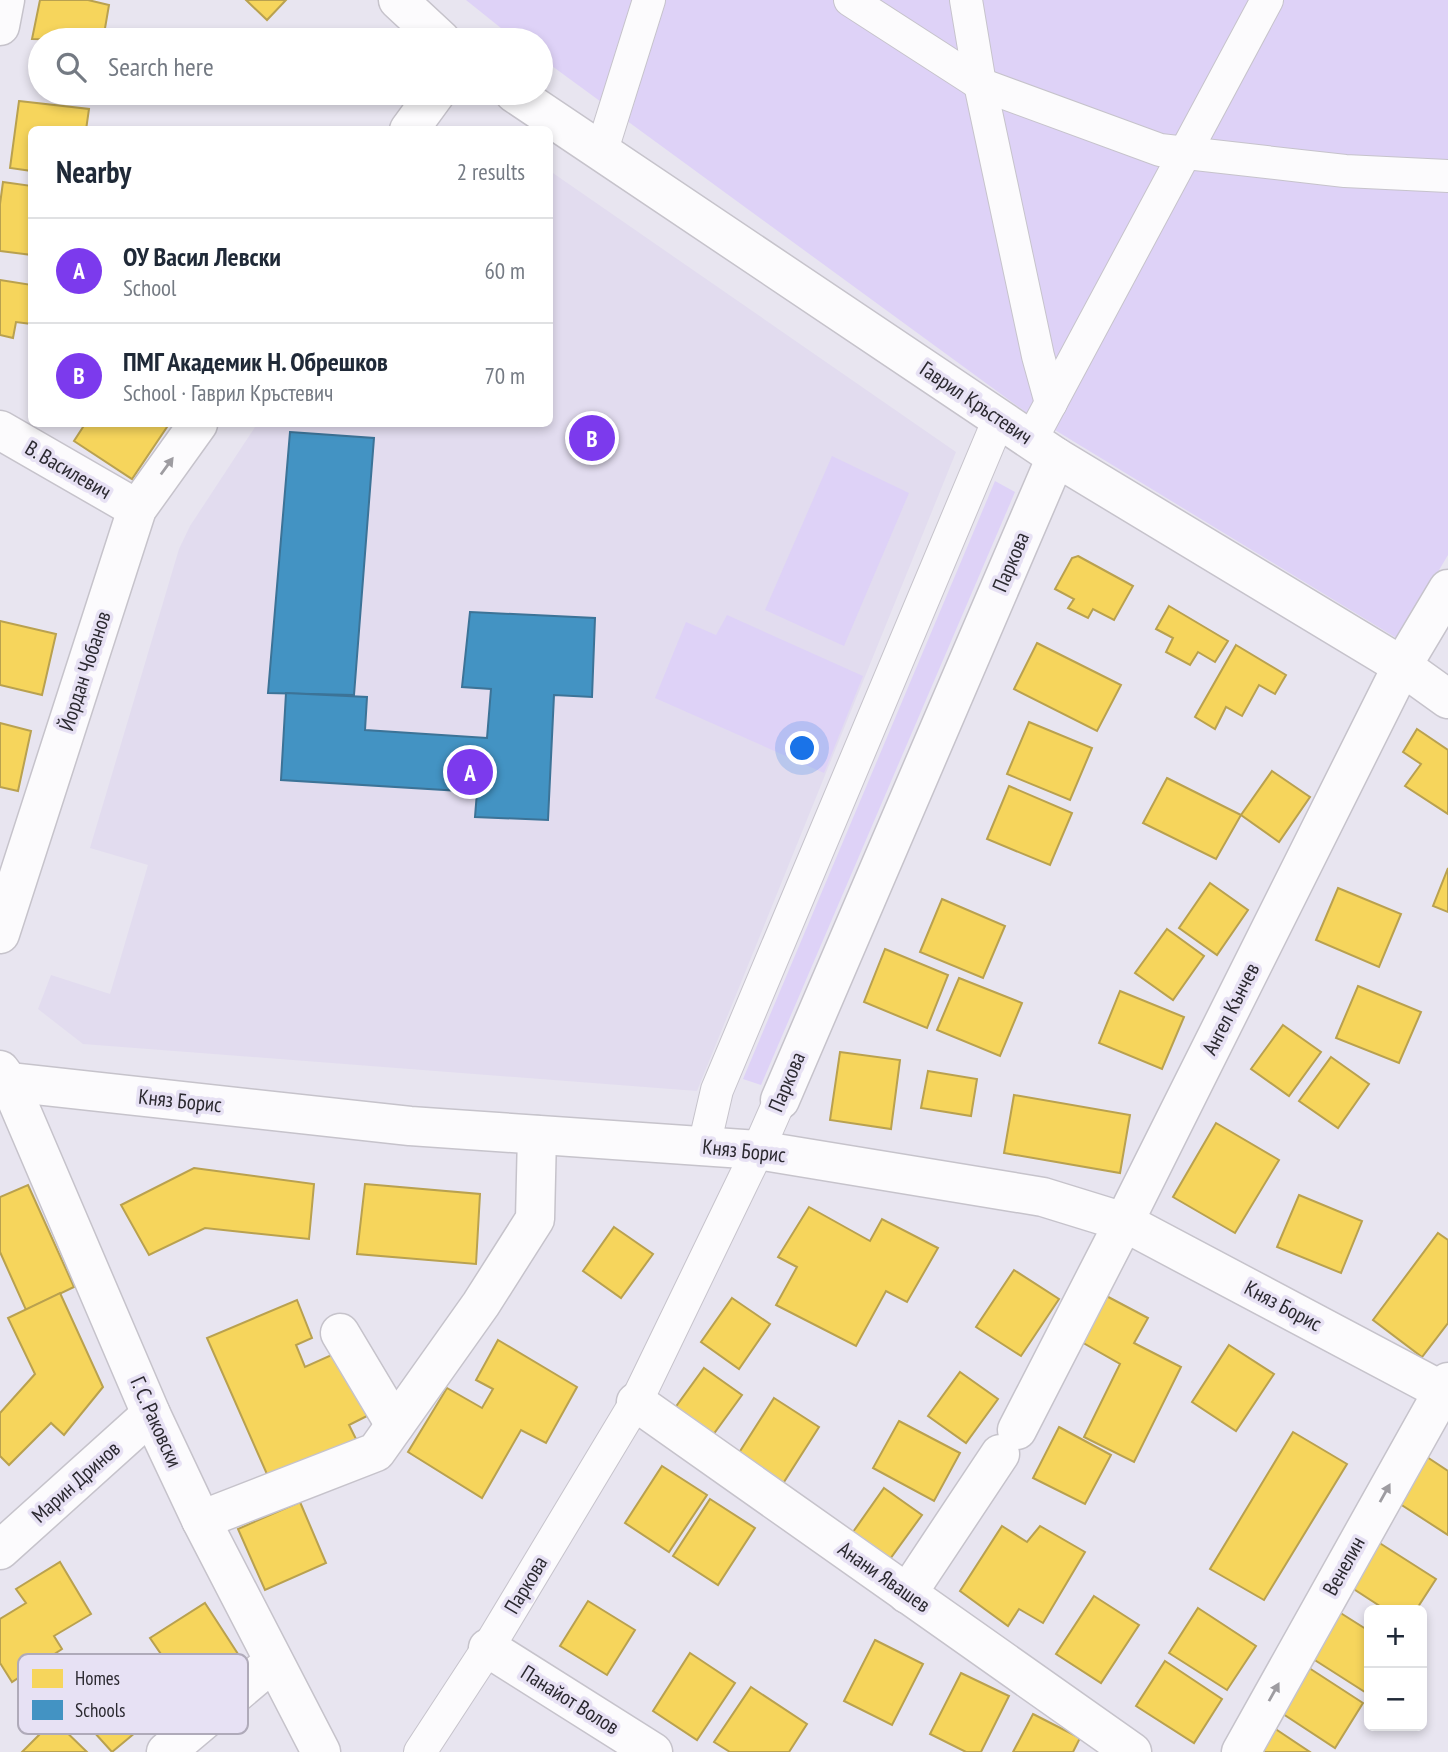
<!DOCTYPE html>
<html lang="en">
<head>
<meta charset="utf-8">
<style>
  body { margin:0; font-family:"PT Sans Narrow",sans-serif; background:#f2f2f3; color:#1f2937 }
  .controls { position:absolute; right:21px; bottom:21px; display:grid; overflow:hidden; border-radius:10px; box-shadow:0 4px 10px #0003 }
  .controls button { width:63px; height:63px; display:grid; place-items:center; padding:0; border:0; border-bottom:2px solid #e0e1e3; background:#fff; color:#1f2937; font:35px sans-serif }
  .you { position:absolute; left:803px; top:749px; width:24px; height:24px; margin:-18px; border:5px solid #fff; border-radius:50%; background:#1a73e8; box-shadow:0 0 0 10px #1a73e833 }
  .badge { display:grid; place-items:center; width:46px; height:46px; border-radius:50%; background:#7c3aed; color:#fff; font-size:23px; font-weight:700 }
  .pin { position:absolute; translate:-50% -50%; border:4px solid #fff; box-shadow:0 2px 7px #0006 }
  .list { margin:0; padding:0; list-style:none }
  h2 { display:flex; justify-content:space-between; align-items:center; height:91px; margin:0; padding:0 28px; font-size:30px }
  h2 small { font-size:23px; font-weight:400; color:#747a83 }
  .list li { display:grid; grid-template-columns:46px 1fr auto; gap:21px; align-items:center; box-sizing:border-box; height:105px; padding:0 28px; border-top:2px solid #e0e1e3 }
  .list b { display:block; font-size:26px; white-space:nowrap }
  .list p { margin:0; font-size:23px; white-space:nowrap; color:#747a83 }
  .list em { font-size:23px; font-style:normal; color:#747a83 }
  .icon { flex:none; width:38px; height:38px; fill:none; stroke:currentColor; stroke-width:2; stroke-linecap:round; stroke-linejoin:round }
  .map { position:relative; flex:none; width:1448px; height:1752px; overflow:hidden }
  .search { position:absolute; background:#fff; box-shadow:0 4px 10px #0003; left:28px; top:28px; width:525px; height:77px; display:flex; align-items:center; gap:18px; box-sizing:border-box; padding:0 24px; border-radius:38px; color:#747a83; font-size:26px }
  .panel { position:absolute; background:#fff; box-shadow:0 4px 10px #0003; left:28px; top:126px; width:525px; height:301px; border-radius:10px }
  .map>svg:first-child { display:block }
</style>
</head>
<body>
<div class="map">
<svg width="1448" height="1752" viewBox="0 0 1448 1752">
  <rect width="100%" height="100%" fill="#e8e5f0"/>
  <polygon fill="#e2dcef" points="550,171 956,452 697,1091 83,1044 38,1009 51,975 110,994 148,865 90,848 179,549 190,526 257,424 550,424"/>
  <g fill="#ded2f7">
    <polygon points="466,0 1448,0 1448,555 1398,639 1027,413 541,58 541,40 516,40"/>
    <polygon points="832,456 909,493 844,646 765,610"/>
    <polygon points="995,481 1015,492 761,1085 743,1079"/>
    <polygon points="727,615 863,676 824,773 655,698 686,622 716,635"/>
  </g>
  <g fill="#f6d55c" stroke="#b9a14f" stroke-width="2">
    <polygon points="40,0 88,0 109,5 103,40 32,39"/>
    <polygon points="246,0 286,0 267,20"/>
    <polygon points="19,101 89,109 86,130 32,130 32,171 10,168"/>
    <polygon points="3,182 32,186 32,255 0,251 0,204"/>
    <polygon points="0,280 32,285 32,324 16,322 13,338 0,335"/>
    <polygon points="85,424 169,424 132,479 74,441"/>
    <polygon points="1078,556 1133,586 1114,620 1093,609 1088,618 1068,608 1074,599 1055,589 1072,558"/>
    <polygon points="1169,606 1228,641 1215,662 1198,652 1190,665 1166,652 1173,638 1156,629"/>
    <polygon points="0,621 56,634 42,695 0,685"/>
    <polygon points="1037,643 1121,685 1097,731 1014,689"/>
    <polygon points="1236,645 1286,675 1275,694 1259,685 1242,716 1226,707 1215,729 1195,717"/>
    <polygon points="1029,722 1092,748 1070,800 1007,774"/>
    <polygon points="0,723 31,731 18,791 0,787"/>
    <polygon points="1417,729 1448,750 1448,814 1405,786 1421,764 1403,752"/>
    <polygon points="1272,771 1310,797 1279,842 1241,815"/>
    <polygon points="1167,778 1241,815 1216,859 1143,823"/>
    <polygon points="1009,786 1072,813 1050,865 987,839"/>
    <polygon points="1448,868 1448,912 1433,906"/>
    <polygon points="1210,883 1248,910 1217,955 1179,928"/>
    <polygon points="1338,888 1401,914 1379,967 1316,940"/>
    <polygon points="942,899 1005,926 983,978 920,952"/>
    <polygon points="1167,929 1204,956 1173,1000 1135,973"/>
    <polygon points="885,949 948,975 927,1028 864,1002"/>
    <polygon points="959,978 1022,1003 1000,1056 937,1030"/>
    <polygon points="1358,986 1421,1012 1399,1063 1336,1038"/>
    <polygon points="1120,991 1184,1017 1162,1069 1099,1043"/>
    <polygon points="1283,1025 1321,1052 1289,1096 1251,1069"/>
    <polygon points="840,1052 900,1060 891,1129 830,1120"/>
    <polygon points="1331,1057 1369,1084 1338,1128 1299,1101"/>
    <polygon points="928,1071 977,1079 971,1116 921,1108"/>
    <polygon points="1014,1095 1130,1115 1120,1173 1004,1153"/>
    <polygon points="1216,1123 1279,1160 1235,1233 1173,1197"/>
    <polygon points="194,1168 314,1184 309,1239 205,1228 149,1255 121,1205"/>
    <polygon points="365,1184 480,1194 476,1264 357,1254"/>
    <polygon points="28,1185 74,1287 26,1310 0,1252 0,1197"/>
    <polygon points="1299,1195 1362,1221 1341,1273 1277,1247"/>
    <polygon points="809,1207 870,1241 882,1219 938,1248 907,1302 886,1291 856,1346 776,1305 797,1267 778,1257"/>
    <polygon points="614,1227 653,1254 621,1298 583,1271"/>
    <polygon points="1438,1233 1448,1240 1448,1323 1422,1357 1373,1320"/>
    <polygon points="1014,1270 1059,1299 1021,1356 976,1327"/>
    <polygon points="1097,1291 1148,1318 1134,1343 1181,1367 1134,1462 1084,1437 1120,1364 1071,1336"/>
    <polygon points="60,1293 103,1387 64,1435 51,1423 9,1465 0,1456 0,1413 35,1374 8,1318"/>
    <polygon points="732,1298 770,1324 739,1369 701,1342"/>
    <polygon points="297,1300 312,1338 296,1345 305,1367 336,1353 367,1416 349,1425 358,1443 270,1481 207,1338"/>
    <polygon points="498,1340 577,1387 546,1443 521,1430 482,1498 408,1452 447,1388 482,1408 493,1389 476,1380"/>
    <polygon points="1229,1345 1274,1374 1236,1431 1192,1402"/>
    <polygon points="704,1368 742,1395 710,1439 672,1412"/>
    <polygon points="960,1372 998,1399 966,1443 928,1416"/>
    <polygon points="774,1398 819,1427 782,1485 737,1456"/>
    <polygon points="899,1421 960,1453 934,1501 873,1468"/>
    <polygon points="1059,1427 1111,1455 1085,1504 1033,1478"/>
    <polygon points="1293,1432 1347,1464 1264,1600 1210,1569"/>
    <polygon points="1427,1457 1448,1471 1448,1535 1397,1502"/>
    <polygon points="662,1466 707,1495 669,1552 625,1523"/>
    <polygon points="884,1488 922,1515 890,1559 853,1532"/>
    <polygon points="710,1499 755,1528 718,1585 673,1556"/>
    <polygon points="300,1502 326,1563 265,1590 238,1529"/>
    <polygon points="1002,1526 1027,1542 1040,1526 1085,1552 1043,1623 1019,1609 1008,1626 960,1591"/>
    <polygon points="1378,1542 1436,1579 1416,1610 1386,1610 1349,1586"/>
    <polygon points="60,1562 91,1614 54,1636 62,1649 12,1682 0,1663 0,1619 26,1603 16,1589"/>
    <polygon points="1094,1596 1139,1625 1101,1683 1056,1654"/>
    <polygon points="588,1601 635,1630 607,1675 560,1646"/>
    <polygon points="205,1603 238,1654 185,1689 150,1638"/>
    <polygon points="1198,1608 1256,1646 1227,1690 1169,1653"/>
    <polygon points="1339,1612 1369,1631 1368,1694 1310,1657"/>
    <polygon points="875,1640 923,1664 892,1725 844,1701"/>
    <polygon points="690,1653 735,1683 697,1740 653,1711"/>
    <polygon points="1165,1661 1222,1699 1194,1743 1136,1706"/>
    <polygon points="131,1665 166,1707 112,1752 75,1711"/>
    <polygon points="1306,1666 1363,1703 1335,1748 1277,1710"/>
    <polygon points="961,1673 1009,1696 981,1752 966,1752 930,1734"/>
    <polygon points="751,1687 807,1724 789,1752 730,1752 714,1742"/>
    <polygon points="1033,1714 1080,1738 1073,1752 1013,1752"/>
    <polygon points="54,1720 87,1752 22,1752"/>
    <polygon points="1274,1728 1310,1752 1258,1752"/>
  </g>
  <g fill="#4393c3" stroke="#3c7397" stroke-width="2">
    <polygon points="290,432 374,438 354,695 268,693"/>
    <polygon points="470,612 595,618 592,697 554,695 548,820 475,817 477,792 281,780 286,693 367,697 365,730 487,738 491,689 462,687"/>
  </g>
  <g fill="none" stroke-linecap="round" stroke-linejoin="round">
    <defs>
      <g id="pedestrian">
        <polyline points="850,0 980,84 1160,150 1345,171 1448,176"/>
        <polyline points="966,0 980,84 1038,356 1051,403"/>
        <polyline points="602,150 649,0"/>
        <polyline points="1031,440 1267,0"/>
        <polyline points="704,1146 717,1090 999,419"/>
        <polyline points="420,1752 488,1648 636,1402 758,1150 780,1100"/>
      </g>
      <g id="minor">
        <polyline points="398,0 441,40"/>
        <polyline points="0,26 5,0"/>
        <polyline points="514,93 1056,457 1402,666 1448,699"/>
        <polyline points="409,130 436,93"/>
        <polyline points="0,430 137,509"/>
        <polyline points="0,934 137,509 198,424"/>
        <polyline points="9,1082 151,1414 201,1520 321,1752"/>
        <polyline points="780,1100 1056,457"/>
        <polyline points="340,1333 395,1425"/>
        <polyline points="636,1402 1132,1752"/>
        <polyline points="1017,1430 1124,1222 1402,666 1448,589"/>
        <polyline points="201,1520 376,1452 481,1304 535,1219 537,1135"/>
        <polyline points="0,1550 151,1414"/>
        <polyline points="907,1594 1000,1454"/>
        <polyline points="488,1648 653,1752"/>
        <polyline points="166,1752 273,1662"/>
        <polyline points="1241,1752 1448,1382"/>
      </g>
      <polyline id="tertiary" points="0,1070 9,1082 410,1126 758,1150 1043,1197 1124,1222 1448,1394"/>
    </defs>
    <use href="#pedestrian" stroke="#c6c3cb" stroke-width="34"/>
    <use href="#minor" stroke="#c6c3cb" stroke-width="41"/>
    <use href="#tertiary" stroke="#c6c3cb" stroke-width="41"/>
    <use href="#pedestrian" stroke="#fcfbfd" stroke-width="32"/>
    <use href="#minor" stroke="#fcfbfd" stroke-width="38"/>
    <use href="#tertiary" stroke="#fcfbfd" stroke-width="38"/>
  </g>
  <defs><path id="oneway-solid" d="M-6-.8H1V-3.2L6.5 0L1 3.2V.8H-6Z" transform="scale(1.75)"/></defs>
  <g fill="#9e9ca1">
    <use href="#oneway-solid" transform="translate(167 466) rotate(-54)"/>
    <use href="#oneway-solid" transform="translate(1385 1493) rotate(-61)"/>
    <use href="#oneway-solid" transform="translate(1274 1692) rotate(-61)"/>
  </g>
  <g text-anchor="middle" stroke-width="7" stroke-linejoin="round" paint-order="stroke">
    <g font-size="21" fill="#2b2930" stroke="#e7e1f4">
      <text transform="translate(976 403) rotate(34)" y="7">Гаврил Кръстевич</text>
      <text transform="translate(68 470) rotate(30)" y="7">В. Василевич</text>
      <text transform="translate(1011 562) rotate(-67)" y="7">Паркова</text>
      <text transform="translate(85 671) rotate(-72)" y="7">Йордан Чобанов</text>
      <text transform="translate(1231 1009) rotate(-63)" y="7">Ангел Кънчев</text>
      <text transform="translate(787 1082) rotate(-67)" y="7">Паркова</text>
      <text transform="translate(180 1101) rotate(6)" y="7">Княз Борис</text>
      <text transform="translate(744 1151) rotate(6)" y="7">Княз Борис</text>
      <text transform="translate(1283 1306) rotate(28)" y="7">Княз Борис</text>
      <text transform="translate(156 1422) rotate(66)" y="7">Г. С. Раковски</text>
      <text transform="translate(76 1482) rotate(-42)" y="7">Марин Дринов</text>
      <text transform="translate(1344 1566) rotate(-61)" y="7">Венелин</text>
      <text transform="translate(884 1577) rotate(35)" y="7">Анани Явашев</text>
      <text transform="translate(526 1585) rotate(-59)" y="7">Паркова</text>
      <text transform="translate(570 1700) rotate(32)" y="7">Панайот Волов</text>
    </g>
  </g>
  <rect x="18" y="1654" width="230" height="80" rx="10" fill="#e7e1f4" stroke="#afaab9" stroke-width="2"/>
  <rect x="32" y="1669" width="31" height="19" fill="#f6d55c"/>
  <rect x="32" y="1700" width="31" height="20" fill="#4393c3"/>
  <g font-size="19" fill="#2b2930">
    <text x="75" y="1685">Homes</text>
    <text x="75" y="1717">Schools</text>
  </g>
</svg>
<div class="controls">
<button>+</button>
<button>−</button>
</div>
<div class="you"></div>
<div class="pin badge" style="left:470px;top:772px">A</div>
<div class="pin badge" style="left:592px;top:438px">B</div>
<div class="search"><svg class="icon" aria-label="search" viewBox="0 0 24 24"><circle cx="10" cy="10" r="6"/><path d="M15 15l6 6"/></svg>Search here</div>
<section class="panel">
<h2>Nearby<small>2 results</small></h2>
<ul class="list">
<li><span class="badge">A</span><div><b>ОУ Васил Левски</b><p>School</p></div><em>60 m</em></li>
<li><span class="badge">B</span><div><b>ПМГ Академик Н. Обрешков</b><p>School · Гаврил Кръстевич</p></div><em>70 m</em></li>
</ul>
</section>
</div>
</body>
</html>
